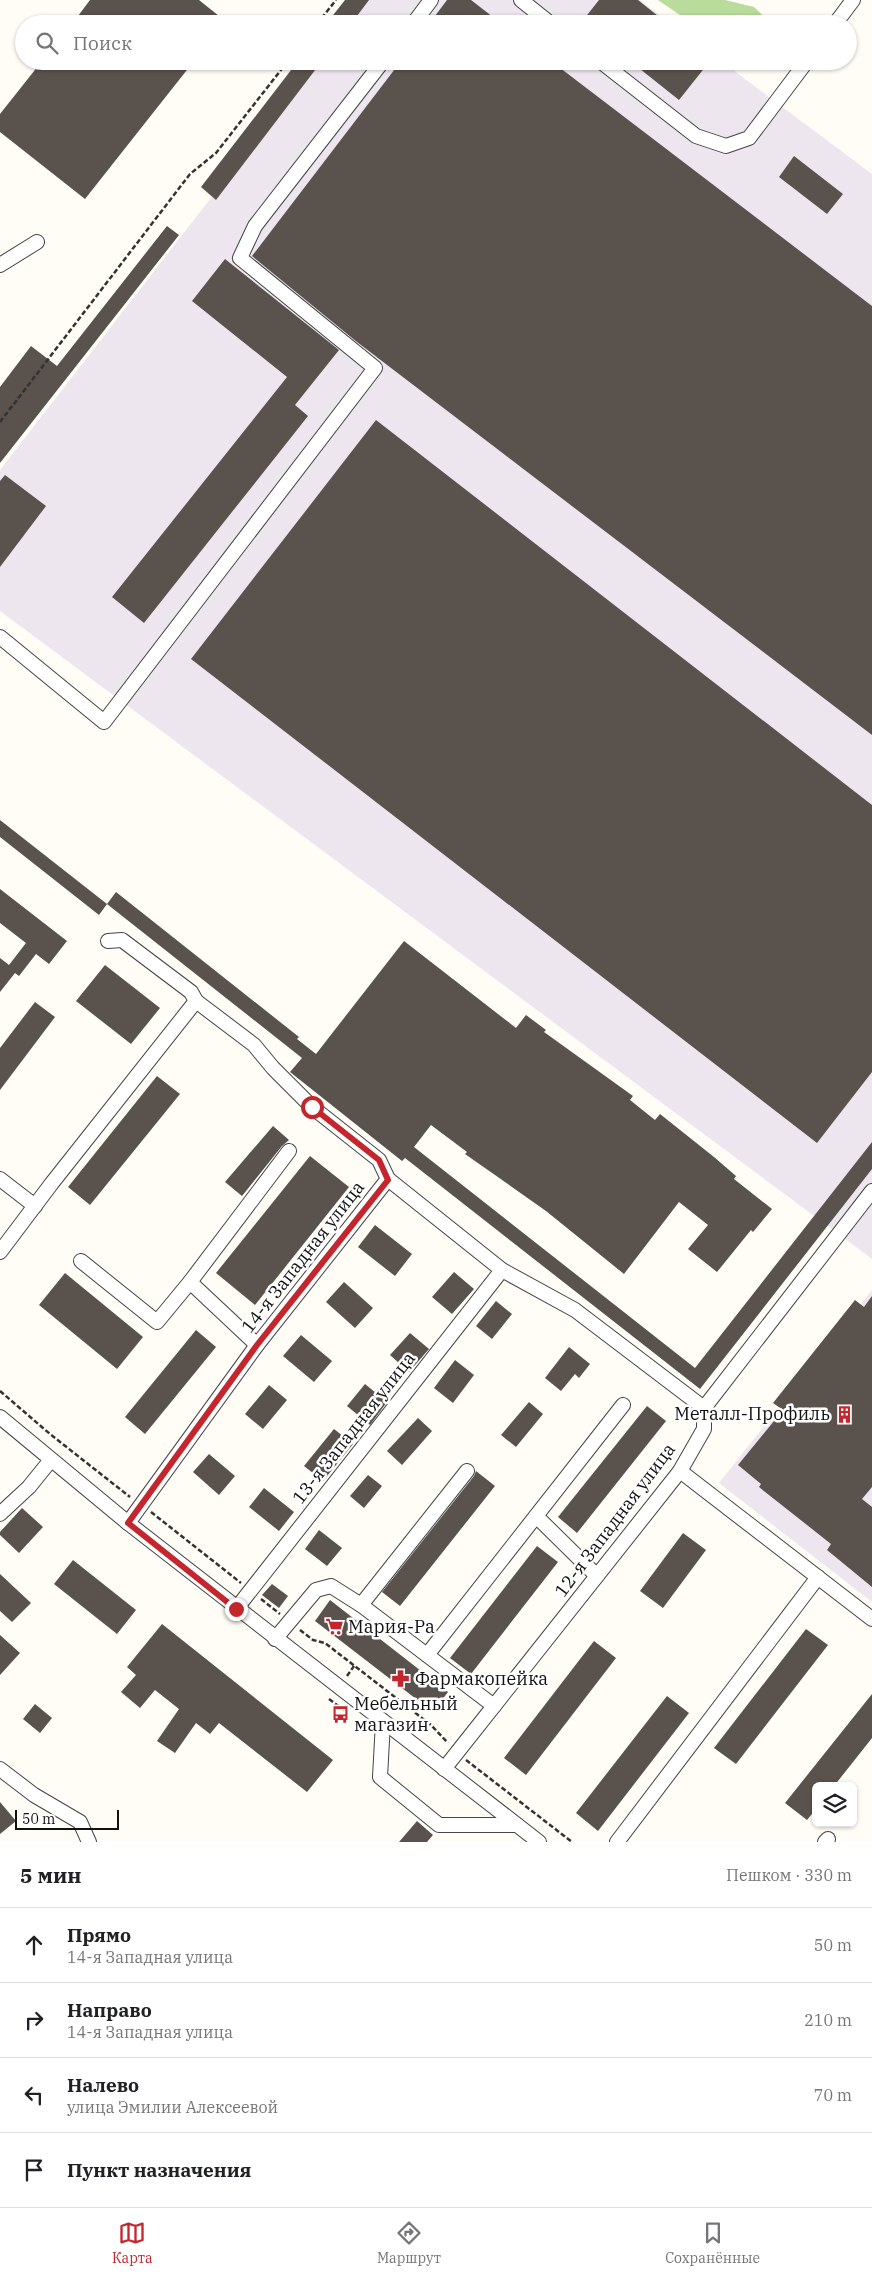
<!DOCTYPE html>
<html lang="ru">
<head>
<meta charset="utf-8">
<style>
  body { margin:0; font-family:"IBM Plex Serif",serif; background:#f6f6f6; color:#202124 }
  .controls { position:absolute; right:15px; bottom:15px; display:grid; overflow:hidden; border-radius:8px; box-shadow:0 1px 4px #0004 }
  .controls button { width:45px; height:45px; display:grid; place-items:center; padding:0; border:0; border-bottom:1px solid #e0e0e0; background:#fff; color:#202124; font:25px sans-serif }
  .scale { position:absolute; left:15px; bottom:12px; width:104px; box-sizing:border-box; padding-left:5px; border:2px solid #111; border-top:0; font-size:14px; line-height:18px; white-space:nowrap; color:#111; -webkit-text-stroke:4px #fff; paint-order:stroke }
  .stop { position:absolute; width:15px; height:15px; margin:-11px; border:4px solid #c4262e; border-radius:50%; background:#fff }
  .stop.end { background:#c4262e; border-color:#fff; box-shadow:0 1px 5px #0008 }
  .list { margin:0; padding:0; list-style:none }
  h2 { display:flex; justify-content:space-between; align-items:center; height:65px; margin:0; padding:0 20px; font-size:21px }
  h2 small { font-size:16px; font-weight:400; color:#757577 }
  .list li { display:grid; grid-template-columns:32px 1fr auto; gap:15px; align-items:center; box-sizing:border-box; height:75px; padding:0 20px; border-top:1px solid #e0e0e0 }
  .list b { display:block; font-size:19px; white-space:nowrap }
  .list p { margin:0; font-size:16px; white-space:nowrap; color:#757577 }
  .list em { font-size:16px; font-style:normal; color:#757577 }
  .icon { flex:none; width:28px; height:28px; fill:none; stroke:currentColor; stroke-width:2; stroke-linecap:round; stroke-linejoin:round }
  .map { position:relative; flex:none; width:872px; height:1842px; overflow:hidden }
  .search { position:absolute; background:#fff; box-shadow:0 1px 4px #0004; left:15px; right:15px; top:15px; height:55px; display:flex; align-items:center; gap:12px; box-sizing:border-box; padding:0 18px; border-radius:28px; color:#757577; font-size:19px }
  .sheet { height:365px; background:#fff }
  nav { display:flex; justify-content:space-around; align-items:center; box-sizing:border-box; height:70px; border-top:1px solid #e0e0e0; background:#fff; font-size:14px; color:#757577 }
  nav a { display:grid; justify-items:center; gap:2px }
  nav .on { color:#c4262e }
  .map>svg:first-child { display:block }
</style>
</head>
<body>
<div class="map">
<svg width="872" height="1842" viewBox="0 0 872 1842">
  <rect width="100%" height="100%" fill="#fffdf5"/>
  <g fill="#eee6ef">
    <polygon points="364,0 640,0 671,24 346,24"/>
    <polygon points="317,61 721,61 872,174 872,1259 0,611 0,470"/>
    <polygon points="872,1290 872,1602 719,1483"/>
  </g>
  <polygon fill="#b9dc9c" points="658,0 725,0 754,7 772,24 693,24"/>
  <g fill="#5a524d">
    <polygon points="90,0 199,0 229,24 72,24"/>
    <polygon points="345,0 369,0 351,24 326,24"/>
    <polygon points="447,0 471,0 502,24 429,24"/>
    <polygon points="599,0 638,0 668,24 580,24"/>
    <polygon points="42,61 194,61 85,199 0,132 0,114"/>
    <polygon points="298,61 322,61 216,200 201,187"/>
    <polygon points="401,61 551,61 872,306 872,735 357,342 252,256"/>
    <polygon points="630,61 710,61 679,100"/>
    <polygon points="794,156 843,194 827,214 779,177"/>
    <polygon points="167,226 179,235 0,463 0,387 31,346 57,366"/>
    <polygon points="225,259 339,350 295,405 308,416 144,623 112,597 287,377 192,301"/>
    <polygon points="376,420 872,805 872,1072 817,1143 191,659"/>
    <polygon points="5,475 46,506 0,567 0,481"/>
    <polygon points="0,820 107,904 99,915 0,837"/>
    <polygon points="0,889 67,941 49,964 36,954 19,976 15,973 0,992 0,958 9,965 26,943 0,923"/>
    <polygon points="116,892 299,1037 297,1039 316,1054 404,941 516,1028 526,1015 546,1030 544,1032 633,1096 630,1100 655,1120 660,1114 714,1157 736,1176 734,1179 772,1209 753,1232 751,1230 717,1272 688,1249 708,1225 679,1202 624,1274 546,1211 485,1168 465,1154 467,1152 431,1125 414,1147 695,1368 872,1142 872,1169 700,1389 405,1158 402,1161 290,1072 302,1058 107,904"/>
    <polygon points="105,965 160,1008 131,1044 76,1001"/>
    <polygon points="35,1002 55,1017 0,1090 0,1048"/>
    <polygon points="157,1076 180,1094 90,1205 68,1187"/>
    <polygon points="273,1126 289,1140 282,1146 242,1196 225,1182"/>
    <polygon points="310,1156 349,1187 255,1305 216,1273"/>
    <polygon points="375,1225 412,1254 395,1276 358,1247"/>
    <polygon points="454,1272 474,1289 452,1314 432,1297"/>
    <polygon points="65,1273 143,1337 117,1369 39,1305"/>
    <polygon points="344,1282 373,1308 355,1328 326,1302"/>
    <polygon points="872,1296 872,1487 862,1499 872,1507 872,1587 827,1550 831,1544 759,1487 761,1484 738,1465 783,1410 773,1403 855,1300 864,1307"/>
    <polygon points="496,1301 512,1314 492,1339 476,1326"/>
    <polygon points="196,1330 216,1347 145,1434 125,1417"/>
    <polygon points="410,1333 429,1349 409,1372 390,1355"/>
    <polygon points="301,1335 332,1361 314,1382 283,1356"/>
    <polygon points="569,1347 590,1364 579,1378 575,1374 561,1391 545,1378"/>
    <polygon points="455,1360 474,1375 453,1403 434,1388"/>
    <polygon points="365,1384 387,1402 370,1425 347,1406"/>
    <polygon points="269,1385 287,1400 263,1429 245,1414"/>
    <polygon points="529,1402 543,1414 516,1447 501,1435"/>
    <polygon points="647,1406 666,1421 577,1533 558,1517"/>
    <polygon points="418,1418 432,1431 402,1465 387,1451"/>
    <polygon points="334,1429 353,1444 323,1481 304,1466"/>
    <polygon points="209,1454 235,1476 219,1495 193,1472"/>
    <polygon points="476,1471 495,1486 400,1606 382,1592 474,1476"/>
    <polygon points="368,1475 382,1486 364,1508 350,1496"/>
    <polygon points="264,1488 294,1512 279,1531 249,1507"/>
    <polygon points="22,1508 43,1527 19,1553 0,1535 0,1532"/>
    <polygon points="319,1530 342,1548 327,1566 305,1549"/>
    <polygon points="683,1533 706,1550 663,1608 640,1591"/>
    <polygon points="537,1546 558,1562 471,1674 450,1658"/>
    <polygon points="73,1560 136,1610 117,1634 54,1584"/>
    <polygon points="0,1574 31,1603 12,1622 0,1611"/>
    <polygon points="272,1584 288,1596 279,1608 262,1595"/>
    <polygon points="330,1600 448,1692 433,1712 315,1621"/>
    <polygon points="162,1624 333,1760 307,1792 219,1723 210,1734 196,1723 175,1753 157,1741 179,1709 155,1690 140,1708 121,1692 136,1675 127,1667"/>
    <polygon points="806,1629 828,1645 736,1764 714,1748"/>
    <polygon points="0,1635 20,1653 0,1675"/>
    <polygon points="594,1641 616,1658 526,1775 504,1758"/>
    <polygon points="872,1694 872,1738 834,1786 816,1786 816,1809 807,1820 785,1803"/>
    <polygon points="667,1696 689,1713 598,1831 576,1813"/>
    <polygon points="35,1704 52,1718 40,1733 23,1719"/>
    <polygon points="0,1802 16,1821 0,1834"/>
    <polygon points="417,1821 433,1835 427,1842 399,1842"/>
  </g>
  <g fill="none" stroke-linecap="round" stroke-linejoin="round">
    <defs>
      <g id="minor">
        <polyline points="521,0 551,24"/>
        <polyline points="413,24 431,0"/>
        <polyline points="835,24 853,0"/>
        <polyline points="600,61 696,136 726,146 749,138 807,61"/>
        <polyline points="0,265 37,242"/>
        <polyline points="0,637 104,722 375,368 240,258 255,226 383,61"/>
        <polyline points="196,1001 254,1045 273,1068 312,1107 379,1160 388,1179 502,1270 575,1310 704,1408"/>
        <polyline points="0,1179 35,1206"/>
        <polyline points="0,1252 52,1183 196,1001 191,992 122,940 108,941"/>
        <polyline points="81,1261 157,1322 190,1282 257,1345"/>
        <polyline points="190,1282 289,1151"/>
        <polyline points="0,1417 128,1523 539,1842"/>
        <polyline points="680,1471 872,1619"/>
        <polyline points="0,1514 29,1487 50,1461"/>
        <polyline points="536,1516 597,1576"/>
        <polyline points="128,1523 257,1345 388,1179"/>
        <polyline points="361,1605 467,1471"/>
        <polyline points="236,1609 502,1270"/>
        <polyline points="275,1639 316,1590 331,1586 361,1605 494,1706"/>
        <polyline points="427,1655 623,1405"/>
        <polyline points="383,1722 380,1777 439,1825 517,1825"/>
        <polyline points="0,1769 34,1795 80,1822 89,1842"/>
        <polyline points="444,1769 680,1471 704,1429 704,1408 872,1191"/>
        <polyline points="617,1842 818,1577"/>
        <polyline points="825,1842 828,1839"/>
      </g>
    </defs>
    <use href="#minor" stroke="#444" stroke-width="16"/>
    <g stroke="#333" stroke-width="2.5" stroke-dasharray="5 2.5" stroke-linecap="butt">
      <polyline points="317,24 336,0"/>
      <polyline points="0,422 190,174 216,153 288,61"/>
      <polyline points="0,1391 50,1434 130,1497"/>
      <polyline points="151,1512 241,1583"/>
      <polyline points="261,1599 280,1614"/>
      <polyline points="300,1630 313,1640 325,1643 431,1725 448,1743"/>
      <polyline points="347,1676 354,1666"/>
      <polyline points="329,1699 348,1713"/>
      <polyline points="466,1760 572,1842"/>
    </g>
    <use href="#minor" stroke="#fff" stroke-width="14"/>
  </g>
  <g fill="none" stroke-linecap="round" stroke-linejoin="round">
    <polyline stroke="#c4262e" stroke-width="6" points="236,1609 128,1523 257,1345 388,1180 379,1160 312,1107"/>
  </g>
  <defs>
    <symbol id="building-bare" viewBox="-9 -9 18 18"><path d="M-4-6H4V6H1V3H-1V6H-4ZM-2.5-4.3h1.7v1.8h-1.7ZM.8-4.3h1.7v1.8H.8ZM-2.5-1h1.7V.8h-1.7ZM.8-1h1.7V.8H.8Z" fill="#c4262e" stroke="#fff" stroke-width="2.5" paint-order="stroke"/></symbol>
    <symbol id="supermarket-bare" viewBox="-9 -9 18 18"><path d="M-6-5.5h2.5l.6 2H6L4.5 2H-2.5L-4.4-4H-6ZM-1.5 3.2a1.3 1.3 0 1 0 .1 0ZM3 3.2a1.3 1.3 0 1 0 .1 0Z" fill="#c4262e" stroke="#fff" stroke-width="2.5" paint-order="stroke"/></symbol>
    <symbol id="pharmacy-bare" viewBox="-9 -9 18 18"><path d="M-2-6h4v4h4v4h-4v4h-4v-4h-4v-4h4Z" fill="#c4262e" stroke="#fff" stroke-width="2.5" paint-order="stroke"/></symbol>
    <symbol id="bus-bare" viewBox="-9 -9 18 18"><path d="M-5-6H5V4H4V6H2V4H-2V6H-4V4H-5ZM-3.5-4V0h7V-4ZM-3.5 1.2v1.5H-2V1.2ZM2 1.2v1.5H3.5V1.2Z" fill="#c4262e" stroke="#fff" stroke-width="2.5" paint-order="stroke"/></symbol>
  </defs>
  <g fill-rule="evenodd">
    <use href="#building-bare" x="832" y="1402" width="25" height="25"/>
    <use href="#supermarket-bare" x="322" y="1614" width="25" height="25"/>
    <use href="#pharmacy-bare" x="388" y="1666" width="25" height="25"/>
    <use href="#bus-bare" x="328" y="1702" width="25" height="25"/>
  </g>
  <g text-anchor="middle" stroke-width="5" stroke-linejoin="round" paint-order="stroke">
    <g font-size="18" fill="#111" stroke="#fff">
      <text transform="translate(303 1257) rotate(-52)" y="6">14-я Западная улица</text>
      <text transform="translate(354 1428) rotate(-52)" y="6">13-я Западная улица</text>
      <text transform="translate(615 1520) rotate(-53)" y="6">12-я Западная улица</text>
    </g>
    <g font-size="18" fill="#111" stroke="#fff" text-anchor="start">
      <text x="830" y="1420" text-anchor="end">Металл-Профиль</text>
      <text x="348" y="1633">Мария-Ра</text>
      <text x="415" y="1685">Фармакопейка</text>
      <text x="354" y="1710">Мебельный<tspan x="354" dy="21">магазин</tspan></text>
    </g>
  </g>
</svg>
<div class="controls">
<button><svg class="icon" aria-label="layers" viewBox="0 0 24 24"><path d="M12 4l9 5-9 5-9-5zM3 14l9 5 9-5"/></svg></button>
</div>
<div class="scale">50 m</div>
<div class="stop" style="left:312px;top:1107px"></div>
<div class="stop end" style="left:236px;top:1609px"></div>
<div class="search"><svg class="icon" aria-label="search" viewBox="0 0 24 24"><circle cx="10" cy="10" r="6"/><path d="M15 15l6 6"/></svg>Поиск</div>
</div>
<section class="sheet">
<h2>5 мин<small>Пешком · 330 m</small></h2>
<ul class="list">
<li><svg class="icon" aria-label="ahead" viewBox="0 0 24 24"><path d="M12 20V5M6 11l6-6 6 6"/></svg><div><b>Прямо</b><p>14-я Западная улица</p></div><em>50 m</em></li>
<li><svg class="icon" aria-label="right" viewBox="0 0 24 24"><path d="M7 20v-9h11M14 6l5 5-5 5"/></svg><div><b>Направо</b><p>14-я Западная улица</p></div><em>210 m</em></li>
<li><svg class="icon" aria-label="left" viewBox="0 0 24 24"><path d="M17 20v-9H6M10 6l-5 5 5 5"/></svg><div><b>Налево</b><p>улица Эмилии Алексеевой</p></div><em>70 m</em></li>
<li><svg class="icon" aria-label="arrive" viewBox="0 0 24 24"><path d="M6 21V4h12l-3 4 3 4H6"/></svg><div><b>Пункт назначения</b></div></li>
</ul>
</section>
<nav>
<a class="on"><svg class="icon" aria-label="map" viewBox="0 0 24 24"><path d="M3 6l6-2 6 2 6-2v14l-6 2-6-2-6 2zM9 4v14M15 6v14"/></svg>Карта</a>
<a><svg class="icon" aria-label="directions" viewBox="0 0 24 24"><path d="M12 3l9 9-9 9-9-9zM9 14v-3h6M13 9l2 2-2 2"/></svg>Маршрут</a>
<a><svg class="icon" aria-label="saved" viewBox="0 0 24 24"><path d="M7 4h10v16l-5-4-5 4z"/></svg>Сохранённые</a>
</nav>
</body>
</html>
